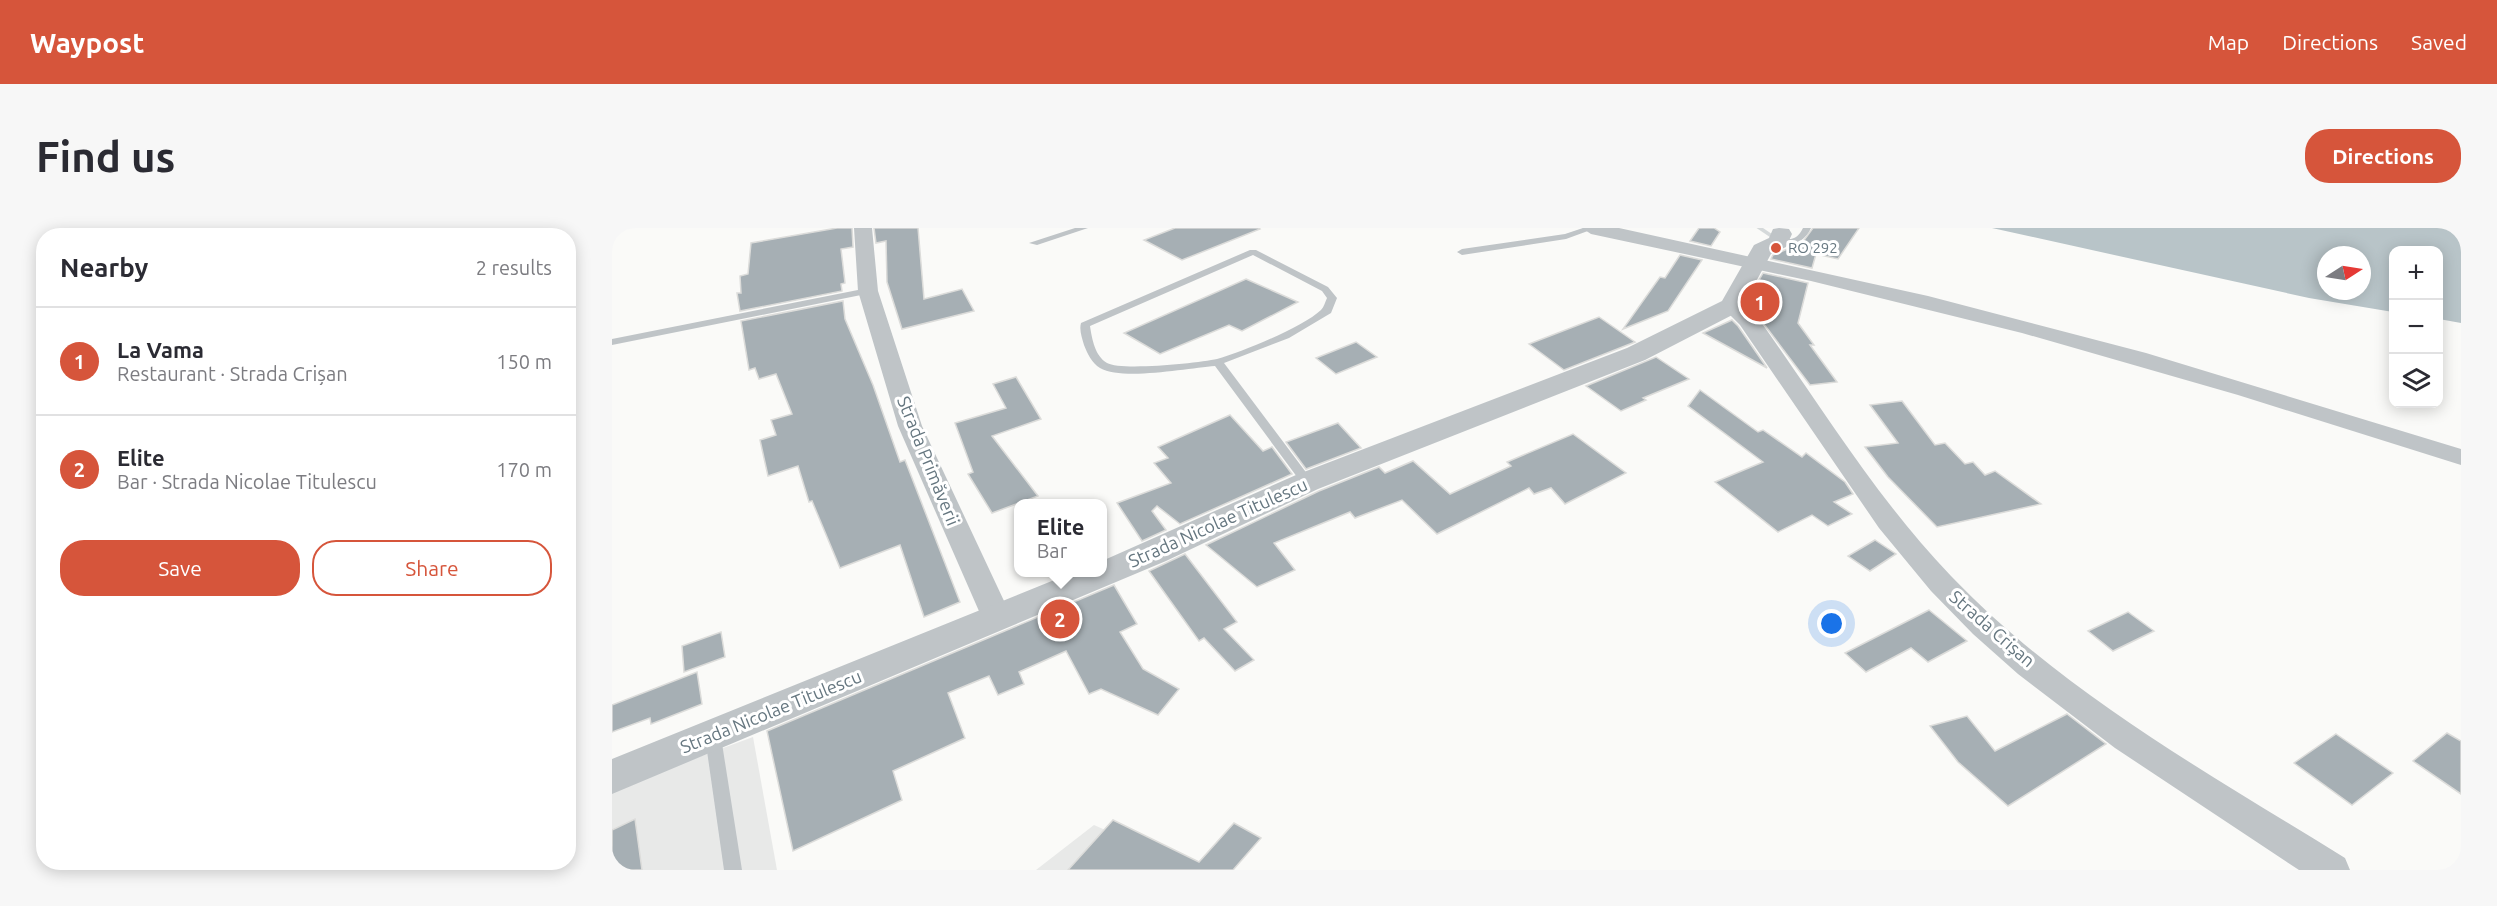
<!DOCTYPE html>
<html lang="en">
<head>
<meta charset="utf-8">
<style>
  body { margin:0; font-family:Ubuntu,sans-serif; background:#f7f7f7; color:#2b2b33 }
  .controls { position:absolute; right:18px; top:18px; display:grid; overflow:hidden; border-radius:12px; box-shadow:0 3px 15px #0003 }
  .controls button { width:54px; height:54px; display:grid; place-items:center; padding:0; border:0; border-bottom:2px solid #e1e1e2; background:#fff; color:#2b2b33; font:30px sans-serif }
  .compass { position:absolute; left:1705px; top:18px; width:54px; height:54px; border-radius:50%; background:#fff; box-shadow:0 3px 15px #0003; rotate:78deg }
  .you { position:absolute; left:1220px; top:396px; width:21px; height:21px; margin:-15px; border:4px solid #fff; border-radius:50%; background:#1a73e8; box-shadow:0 0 0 9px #1a73e833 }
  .badge { display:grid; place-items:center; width:39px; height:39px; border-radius:50%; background:#d6553b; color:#fff; font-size:20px; font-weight:700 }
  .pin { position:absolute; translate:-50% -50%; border:3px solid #fff; box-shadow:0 2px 6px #0006 }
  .popup { position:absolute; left:402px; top:271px; width:93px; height:78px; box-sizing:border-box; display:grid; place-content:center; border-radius:12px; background:#fff; filter:drop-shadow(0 2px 4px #0005); font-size:20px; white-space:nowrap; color:#7c7c81 }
  .popup b { font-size:22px; color:#2b2b33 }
  .popup::after { content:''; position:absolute; left:50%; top:100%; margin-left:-12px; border:12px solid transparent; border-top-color:#fff }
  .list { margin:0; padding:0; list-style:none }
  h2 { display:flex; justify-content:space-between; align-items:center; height:78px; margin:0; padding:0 24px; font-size:26px }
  h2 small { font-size:20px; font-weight:400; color:#7c7c81 }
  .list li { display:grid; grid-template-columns:39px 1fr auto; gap:18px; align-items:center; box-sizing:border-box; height:108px; padding:0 24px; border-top:2px solid #e1e1e2 }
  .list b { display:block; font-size:22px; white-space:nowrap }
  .list p { margin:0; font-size:20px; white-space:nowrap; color:#7c7c81 }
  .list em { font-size:20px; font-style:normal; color:#7c7c81 }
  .actions { display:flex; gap:12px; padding:18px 24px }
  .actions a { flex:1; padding:14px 0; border:2px solid #d6553b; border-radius:24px; text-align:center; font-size:21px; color:#d6553b }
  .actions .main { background:#d6553b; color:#fff }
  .icon { flex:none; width:33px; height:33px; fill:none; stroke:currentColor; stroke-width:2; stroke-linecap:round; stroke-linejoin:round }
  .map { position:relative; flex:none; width:1849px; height:642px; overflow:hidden; border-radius:24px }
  header { display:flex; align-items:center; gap:36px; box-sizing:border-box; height:84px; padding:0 30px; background:#d6553b; color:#fff }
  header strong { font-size:28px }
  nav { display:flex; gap:33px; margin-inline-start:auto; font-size:21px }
  .intro { display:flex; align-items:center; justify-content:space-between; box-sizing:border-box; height:144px; padding:0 36px }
  h1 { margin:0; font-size:42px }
  .button { padding:15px 27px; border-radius:24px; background:#d6553b; color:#fff; font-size:21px; font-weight:700 }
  main { display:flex; gap:36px; padding:0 36px }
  aside { flex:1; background:#fff; border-radius:24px; box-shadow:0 3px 15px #0003 }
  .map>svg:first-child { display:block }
</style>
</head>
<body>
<header>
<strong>Waypost</strong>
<nav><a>Map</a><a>Directions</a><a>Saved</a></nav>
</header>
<div class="intro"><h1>Find us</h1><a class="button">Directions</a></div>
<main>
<aside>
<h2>Nearby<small>2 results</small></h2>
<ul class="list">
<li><span class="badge">1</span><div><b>La Vama</b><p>Restaurant · Strada Crișan</p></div><em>150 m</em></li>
<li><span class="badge">2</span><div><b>Elite</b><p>Bar · Strada Nicolae Titulescu</p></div><em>170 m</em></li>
</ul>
<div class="actions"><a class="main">Save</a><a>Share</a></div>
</aside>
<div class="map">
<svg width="1849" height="642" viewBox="0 0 1849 642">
  <rect width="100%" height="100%" fill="#fafaf8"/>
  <g fill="#e8e9e8">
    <polygon points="141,509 165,642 0,642 0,561"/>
    <polygon points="482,597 583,642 424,642"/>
  </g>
  <path fill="#b8c4c8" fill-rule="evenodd" d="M1380 0H1849V95L1827 91 1826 22H1782L1781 84 1697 70ZM1714 27H1750V63H1714Z"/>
  <g fill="#a6afb4" stroke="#dcdcda" stroke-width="1.5">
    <polygon points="225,0 240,0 241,19 229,21 233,55 229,56 230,63 128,83 125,65 129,65 128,48 136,46 139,15"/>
    <polygon points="262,0 306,0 312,71 350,61 362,83 290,101 275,54 274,13 264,15"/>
    <polygon points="563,0 647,0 648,1 570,32 532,12"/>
    <polygon points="1087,0 1102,0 1108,4 1099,18 1078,13"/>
    <polygon points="1201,0 1247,0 1226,31 1204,26 1200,40 1159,31 1161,27 1190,15"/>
    <polygon points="1068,27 1090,32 1056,83 1011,101 1048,49 1053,50"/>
    <polygon points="1151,45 1196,55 1186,95 1202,117 1198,117 1225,154 1198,157 1142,83 1136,72"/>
    <polygon points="634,51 686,74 630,103 617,97 548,126 512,105"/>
    <polygon points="231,73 233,91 261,157 288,234 293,232 348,374 312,389 288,317 228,340 200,273 197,274 186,238 156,248 148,212 164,207 159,192 180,186 164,146 147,151 143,140 137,142 129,93"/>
    <polygon points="987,89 1023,114 952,142 917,116"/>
    <polygon points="1120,92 1126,98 1155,140 1091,105"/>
    <polygon points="744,114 765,129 724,146 704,130"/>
    <polygon points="1044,129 1077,151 1031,170 1034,172 1009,183 974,158"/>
    <polygon points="404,149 429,191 380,208 426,268 380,285 356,246 361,244 343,195 394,180 381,156"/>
    <polygon points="1088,162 1146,204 1151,202 1190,229 1194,225 1233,254 1241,266 1222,274 1240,286 1216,298 1200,287 1166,304 1103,254 1151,234 1076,178"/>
    <polygon points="1290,173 1323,217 1333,215 1353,236 1361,234 1373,247 1383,243 1429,276 1325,299 1276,249 1253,219 1286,215 1258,177"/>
    <polygon points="618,187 651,223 660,219 680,246 568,296 545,278 540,283 554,302 530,313 505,275 559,255 542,235 556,230 546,219"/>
    <polygon points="726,195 749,220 694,241 674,214"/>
    <polygon points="961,206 1014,245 953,276 939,260 922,266 917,260 825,306 790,272 743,290 738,284 662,315 683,342 645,359 594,317 707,263 767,239 773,245 801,233 838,266 899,238 895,234"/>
    <polygon points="1263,312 1284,326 1258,343 1236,328"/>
    <polygon points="573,326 625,394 612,401 642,432 623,443 592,410 587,413 537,343"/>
    <polygon points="502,357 525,396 508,404 531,441 567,461 546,487 489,461 477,466 454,423 407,444 412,456 386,467 377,448 336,465 353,510 281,543 290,572 181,623 155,503"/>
    <polygon points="1317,382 1355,413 1316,434 1299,420 1254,444 1233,425"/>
    <polygon points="1516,384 1542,403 1501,423 1476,403"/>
    <polygon points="109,404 113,429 72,444 70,418"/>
    <polygon points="85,444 90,476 39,496 38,490 0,504 0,477"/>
    <polygon points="1455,486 1494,516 1396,578 1346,534 1318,498 1355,488 1383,523"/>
    <polygon points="1835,505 1849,513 1849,566 1801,533"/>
    <polygon points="1724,506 1781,545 1740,577 1682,535"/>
    <polygon points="23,591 30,642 0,642 0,602"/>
    <polygon points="501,592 587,634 622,595 649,610 621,642 456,642"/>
  </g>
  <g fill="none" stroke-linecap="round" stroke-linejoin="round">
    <polyline stroke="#d5d9da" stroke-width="24" stroke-dasharray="24 12" stroke-linecap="butt" points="1149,3 1151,0"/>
    <g fill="#bfc4c7" fill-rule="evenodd">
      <polygon points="463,0 476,0 425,17 417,15"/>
      <polygon points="971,0 984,0 954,11 850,27 845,24 850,21 953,6"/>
      <path d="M1191 0H1199C1193 14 1176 23 1162 14 1173 7 1182 18 1191 0Z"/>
      <path d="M638 22H644L716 59 725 70 719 85 677 110 612 135 699 251 701 254 695 258 691 257 603 138C576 140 511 153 488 140 480 135 475 125 472 117 470 110 467 102 469 95ZM641 27 710 63 715 70C713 74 712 79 709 82 691 99 630 124 605 131 587 135 509 143 495 135 483 128 480 111 478 98Z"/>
      <polygon points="256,60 259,61 259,65 0,117 0,111"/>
      <polygon points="101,502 107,504 109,509 130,642 112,642 93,509 95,504"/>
    </g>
    <g fill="#bfc4c7" fill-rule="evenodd">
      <polygon points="242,0 260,0 266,63 310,198 400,390 396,398 385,401 374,398 370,390 286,198 246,63"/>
      <polygon points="970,0 1007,0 1316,68 1534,125 1849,221 1849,237 1626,167 1410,105 1199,53 979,6"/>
      <path d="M1119 72 1126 74 1144 87C1207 175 1264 270 1339 348 1451 465 1596 545 1733 630L1738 642H1687L1503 520 1406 446 1361 406 1319 363 1267 300 1128 97 1109 78 1112 74Z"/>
    </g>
    <polygon fill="#bfc4c7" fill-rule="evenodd" points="1167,0 1177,1 1180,6 1174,19 1159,26 1128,83 1033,132 706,261 554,333 0,566 0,531 462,344 490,344 490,333 684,247 1015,120 1110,73 1142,17 1157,10 1161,1"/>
  </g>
  <circle fill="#d6553b" stroke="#fff" stroke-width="2" cx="1164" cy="20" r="6"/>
  <g text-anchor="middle" stroke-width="6" stroke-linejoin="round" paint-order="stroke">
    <g font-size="15" fill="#667780" stroke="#fff" text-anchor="start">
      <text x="1176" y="25">RO 292</text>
    </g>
    <g font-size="18" fill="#667780" stroke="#fff">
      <text transform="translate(316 233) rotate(68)" y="6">Strada Primăverii</text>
      <text transform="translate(606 295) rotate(-24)" y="6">Strada Nicolae Titulescu</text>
      <text transform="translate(1380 401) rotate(41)" y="6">Strada Crișan</text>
      <text transform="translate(159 484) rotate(-22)" y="6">Strada Nicolae Titulescu</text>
    </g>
  </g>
</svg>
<div class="controls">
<button>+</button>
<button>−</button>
<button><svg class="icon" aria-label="layers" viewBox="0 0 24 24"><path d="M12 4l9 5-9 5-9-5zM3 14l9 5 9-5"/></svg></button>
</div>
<svg class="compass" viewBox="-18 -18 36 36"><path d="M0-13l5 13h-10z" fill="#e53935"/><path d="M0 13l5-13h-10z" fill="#7c7c81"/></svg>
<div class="you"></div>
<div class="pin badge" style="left:1148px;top:74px">1</div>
<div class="pin badge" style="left:448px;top:391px">2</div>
<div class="popup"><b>Elite</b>Bar</div>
</div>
</main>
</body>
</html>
